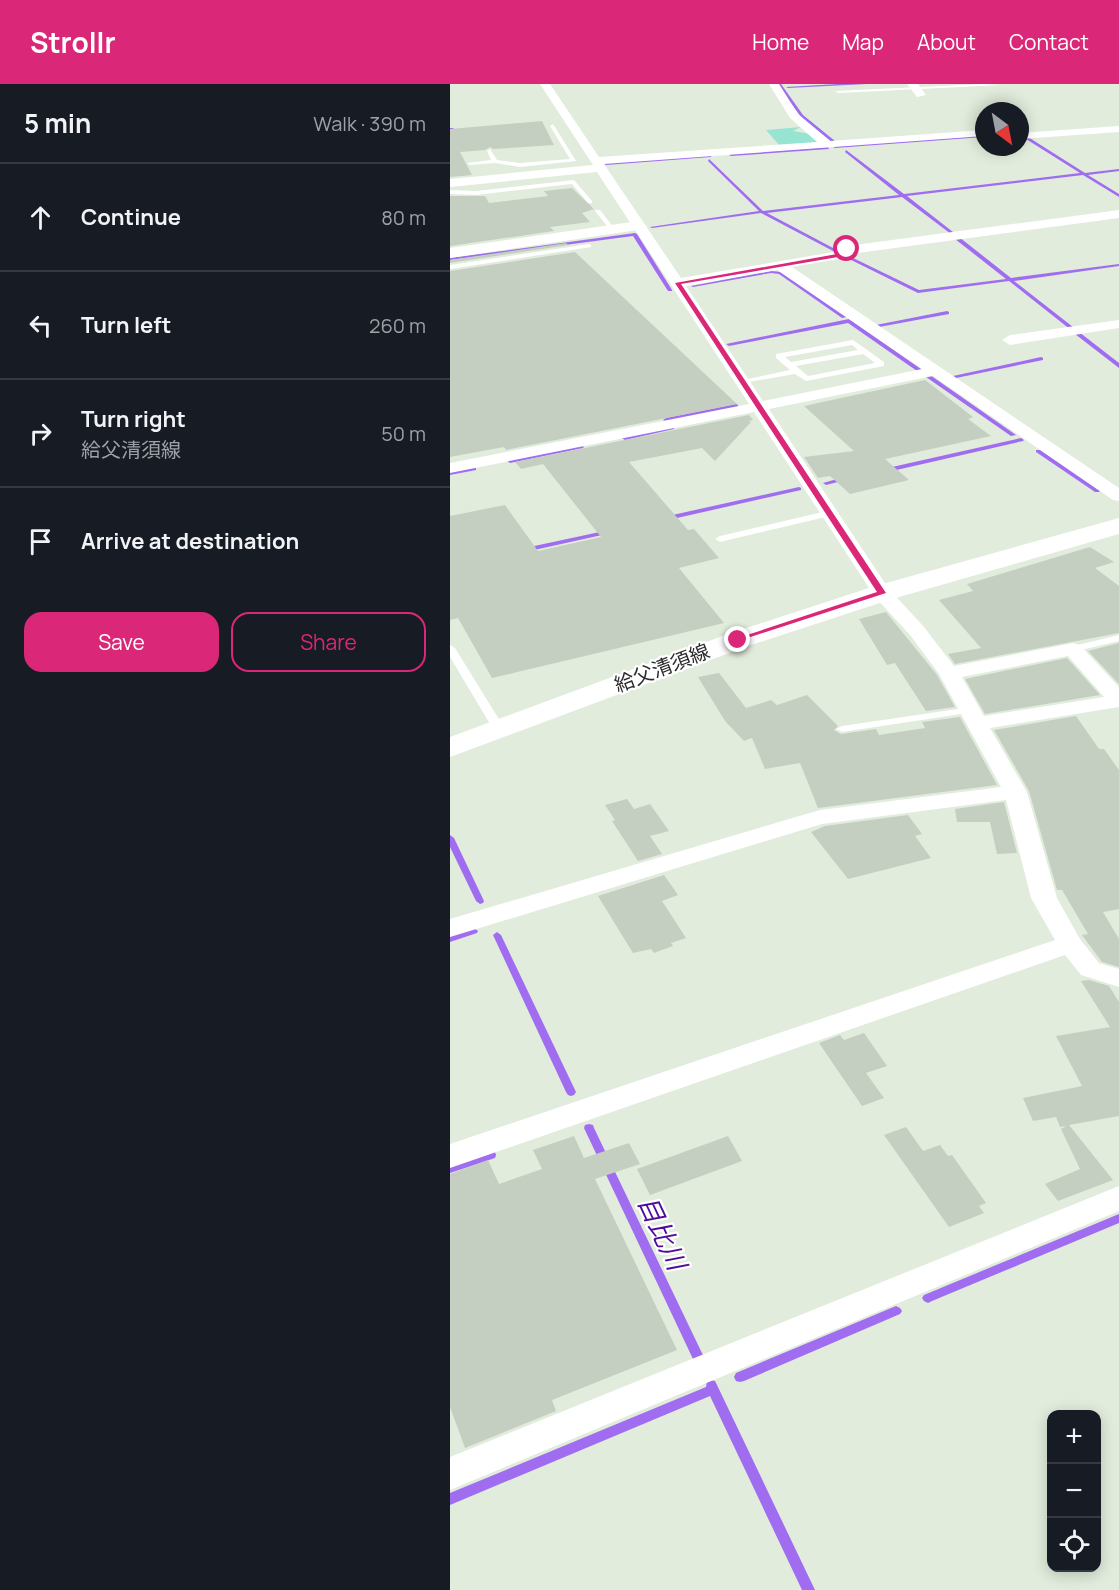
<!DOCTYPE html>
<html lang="en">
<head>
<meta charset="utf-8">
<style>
  body { margin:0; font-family:Manrope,"Noto Sans JP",sans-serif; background:#242831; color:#f1f3f6 }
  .controls { position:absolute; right:18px; bottom:18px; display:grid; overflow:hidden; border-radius:12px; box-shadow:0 3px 15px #0003 }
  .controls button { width:54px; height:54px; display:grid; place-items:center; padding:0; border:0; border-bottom:2px solid #363941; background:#171b24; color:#f1f3f6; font:30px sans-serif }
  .compass { position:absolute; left:525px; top:18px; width:54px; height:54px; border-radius:50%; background:#171b24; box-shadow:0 3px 15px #0003; rotate:148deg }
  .stop { position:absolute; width:18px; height:18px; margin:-14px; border:4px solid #db2777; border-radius:50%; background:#fff }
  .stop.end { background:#db2777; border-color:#fff; box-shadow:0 2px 6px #0008 }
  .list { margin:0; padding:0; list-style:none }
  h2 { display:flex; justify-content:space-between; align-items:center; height:78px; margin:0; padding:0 24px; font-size:26px }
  h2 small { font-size:20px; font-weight:400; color:#9ea1a6 }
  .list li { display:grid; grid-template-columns:39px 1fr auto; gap:18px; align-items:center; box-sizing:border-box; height:108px; padding:0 24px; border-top:2px solid #363941 }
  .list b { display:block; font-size:22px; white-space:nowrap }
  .list p { margin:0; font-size:20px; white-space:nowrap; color:#9ea1a6 }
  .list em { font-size:20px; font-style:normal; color:#9ea1a6 }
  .actions { display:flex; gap:12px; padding:18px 24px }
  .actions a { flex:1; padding:14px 0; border:2px solid #db2777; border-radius:18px; text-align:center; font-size:21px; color:#db2777 }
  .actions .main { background:#db2777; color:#fff }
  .icon { flex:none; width:33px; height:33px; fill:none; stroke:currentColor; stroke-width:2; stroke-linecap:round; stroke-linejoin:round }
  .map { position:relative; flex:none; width:669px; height:1506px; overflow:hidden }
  header { display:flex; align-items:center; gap:36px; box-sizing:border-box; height:84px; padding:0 30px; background:#db2777; color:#fff }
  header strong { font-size:28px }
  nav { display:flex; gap:33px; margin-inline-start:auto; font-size:21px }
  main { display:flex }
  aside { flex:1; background:#171b24 }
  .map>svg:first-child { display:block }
</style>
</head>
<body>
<header>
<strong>Strollr</strong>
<nav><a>Home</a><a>Map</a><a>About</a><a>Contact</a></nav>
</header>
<main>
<aside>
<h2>5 min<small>Walk · 390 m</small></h2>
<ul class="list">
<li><svg class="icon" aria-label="ahead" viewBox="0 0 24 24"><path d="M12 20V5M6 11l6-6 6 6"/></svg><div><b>Continue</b></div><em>80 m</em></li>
<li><svg class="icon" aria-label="left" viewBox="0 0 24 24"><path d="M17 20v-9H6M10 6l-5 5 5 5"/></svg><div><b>Turn left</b></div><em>260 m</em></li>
<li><svg class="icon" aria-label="right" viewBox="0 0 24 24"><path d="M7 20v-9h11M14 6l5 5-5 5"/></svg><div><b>Turn right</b><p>給父清須線</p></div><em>50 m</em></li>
<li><svg class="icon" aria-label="arrive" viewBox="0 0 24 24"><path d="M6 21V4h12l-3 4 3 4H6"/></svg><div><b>Arrive at destination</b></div></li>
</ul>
<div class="actions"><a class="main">Save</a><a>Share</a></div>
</aside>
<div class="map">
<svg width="669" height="1506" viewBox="0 0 669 1506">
  <rect width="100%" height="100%" fill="#e1ecdc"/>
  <polygon fill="#97e4d3" points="351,43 343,47 361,50 371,58 330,62 316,46"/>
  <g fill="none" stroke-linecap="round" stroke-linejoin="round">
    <g fill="#a06df0" fill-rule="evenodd">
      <polygon points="327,0 331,0 353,31 385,57 385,59 383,59 351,33"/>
      <polygon points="387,0 417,0 338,4 336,3"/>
      <polygon points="0,44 3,44 4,45 0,46"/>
      <polygon points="534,51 534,53 385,64 383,63 385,62"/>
      <polygon points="576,53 578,53 635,89 669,85 669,87 638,91 669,110 669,113 633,91 457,112 503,148 503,150 501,150 452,113 317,129 385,165 385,166 383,167 311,129 202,144 200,143 309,127 258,77 259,75 313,127 449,111 395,68 396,66 454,110 630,89 576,55"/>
      <polygon points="378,63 379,65 281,72 279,71 281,70"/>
      <polygon points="262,71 261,73 156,81 154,80 156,79"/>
      <polygon points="185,149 187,150 222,206 222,207 218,207 183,152 0,176 0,174"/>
      <polygon points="505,153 509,153 561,194 669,180 669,182 564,197 623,243 623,245 621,246 559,197 468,209 395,173 399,172 469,206 556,195 505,155"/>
      <polygon points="321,187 332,188 397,233 392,234 329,190 321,189 243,203 241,202"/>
      <polygon points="497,227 499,228 499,230 429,243 426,241"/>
      <polygon points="399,235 471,285 471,287 467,287 398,239 279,262 276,260"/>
      <polygon points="625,248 629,248 669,279 669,284 625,250"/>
      <polygon points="591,273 593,274 593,276 506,294 503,292"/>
      <polygon points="476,291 480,291 566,351 561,352 476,293"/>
      <polygon points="286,320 288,321 288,323 216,338 213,336 216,334"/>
      <polygon points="222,342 224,343 224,345 175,356 172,354"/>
      <polygon points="571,354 574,356 573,357 442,387 439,385 442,383"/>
      <polygon points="131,361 134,363 133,364 60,379 57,377 60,375"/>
      <polygon points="586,366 590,366 650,407 649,408 645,408 586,368"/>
      <polygon points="24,383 26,384 26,386 0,391 0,387"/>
      <polygon points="394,393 396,394 396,396 376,401 373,399"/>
      <polygon points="349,403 351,404 351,406 218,436 215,434 218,432"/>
      <polygon points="159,446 161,447 161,449 75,468 72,466 75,464"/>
      <polygon points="0,751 4,754 34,817 33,819 30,820 26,817 0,763"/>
      <polygon points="24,844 28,847 27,849 0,858 0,852"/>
      <polygon points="47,848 51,851 126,1008 124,1011 121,1012 118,1011 116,1008 43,851"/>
      <polygon points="139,1040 143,1041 144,1044 251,1267 253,1271 251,1275 247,1276 243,1275 134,1044 135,1041"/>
      <polygon points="41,1067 45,1068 46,1071 45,1074 0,1089 0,1081"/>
      <polygon points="669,1130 669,1139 482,1217 478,1219 474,1217 472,1214 474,1211"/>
      <polygon points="446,1222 450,1224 452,1227 450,1230 294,1297 290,1298 286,1297 284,1293 286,1289"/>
      <polygon points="261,1296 265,1297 267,1301 365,1506 352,1506 260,1312 0,1421 0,1409 256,1303 257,1297"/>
    </g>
  </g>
  <g fill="#c4cfc1">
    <polygon points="92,37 104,61 43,65 40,63 35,66 10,68 22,91 0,93 0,45"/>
    <polygon points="122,104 144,125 132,129 140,138 100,143 104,147 0,162 0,112 35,112 39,119 98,112 94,107"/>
    <polygon points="116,159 118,161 0,179 0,176"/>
    <polygon points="125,168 287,320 56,366 54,363 0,373 0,187"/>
    <polygon points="475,296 523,333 518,335 541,352 435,375 459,396 400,410 380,392 368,394 354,373 404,367 354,322"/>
    <polygon points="299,331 303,336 299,337 301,338 265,377 252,364 179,378 238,446 244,445 269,474 229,484 274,539 42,594 8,534 0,536 0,432 55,421 88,467 151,453 93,380 71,385 65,378"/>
    <polygon points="640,463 664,478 645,484 669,502 669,549 505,580 498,570 531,564 489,516 523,507 517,500"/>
    <polygon points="436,528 487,591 505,623 476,627 445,579 437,581 409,535"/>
    <polygon points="669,559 669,600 638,567"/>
    <polygon points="617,574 650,611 535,630 515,595"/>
    <polygon points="269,589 296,624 321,616 327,621 357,611 388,642 384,646 391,650 426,645 429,651 475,644 472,638 510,633 547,701 368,724 350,679 315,685 302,654 294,657 275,637 248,593"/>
    <polygon points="626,632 649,665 654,665 669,686 669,825 653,828 669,855 669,883 652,878 632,851 638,850 612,806 607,806 579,707 544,646"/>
    <polygon points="177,715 184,725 200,720 219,747 200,752 212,770 188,777 162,737 165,736 155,721"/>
    <polygon points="554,718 567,769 547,770 540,738 507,738 505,725"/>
    <polygon points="458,731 472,750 465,752 481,774 398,795 361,748 375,742"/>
    <polygon points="214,791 228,811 212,817 236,854 221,859 223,862 204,869 201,865 183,869 148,812"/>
    <polygon points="639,896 659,902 669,918 669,1032 619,1041 663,1096 608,1117 595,1100 630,1085 611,1045 616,1042 610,1043 606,1033 583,1037 573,1014 632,1002 606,952 660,943 631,897"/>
    <polygon points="414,949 437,982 416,989 434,1014 412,1022 369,959 390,951 394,956"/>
    <polygon points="456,1043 473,1067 490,1061 498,1072 502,1071 536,1119 529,1122 534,1129 499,1143 434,1051"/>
    <polygon points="124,1052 134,1074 179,1059 190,1080 145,1095 227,1266 102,1316 106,1327 15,1364 0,1323 0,1090 38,1076 49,1100 92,1085 83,1066"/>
    <polygon points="278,1052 292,1077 200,1111 187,1085"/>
  </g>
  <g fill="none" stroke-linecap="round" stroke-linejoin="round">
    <g fill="#fff" fill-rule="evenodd">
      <polygon points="533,0 551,1 388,9 385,7"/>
      <polygon points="103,40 126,77 70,83 45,79 20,81 17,79 41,76 37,67 40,65 47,76 70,79 120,75 100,42"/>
      <polygon points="124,96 142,117 142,119 138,119 122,100 26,111 0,110 0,106 26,107"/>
      <polygon points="146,126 150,126 165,145 165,147 161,147 145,127"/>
      <polygon points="139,160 141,161 141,163 0,185 0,181"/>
      <path d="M403 256 434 278V282L356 297 345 290 293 299 289 297 340 286 326 274V270ZM402 261 408 266 341 278 335 273ZM413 270 425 279 358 292 346 282Z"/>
      <polygon points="381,426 384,427 384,431 270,458 265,455 270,452"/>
      <polygon points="669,551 669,557 623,568 618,565 619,563"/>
      <polygon points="0,561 5,564 55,645 53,647 45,647 43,645 0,573"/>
      <polygon points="521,623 526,626 525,628 392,648 386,645 392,642"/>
    </g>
    <g fill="#fff" fill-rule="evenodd">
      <path d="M90 0H100L149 73 367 58 340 34 319 0H329L348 30 380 57 534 46V52L154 80 231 194 384 168 397 162 669 126V134L400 170 388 175 342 183 669 404V417L663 416 483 292 319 325 439 505 474 543 504 582 623 559 630 561 669 603V623L540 644 577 708 607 814 630 855 649 879 669 885V903L631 891 615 871 0 1084V1060L605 856 581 814 556 716 372 740 0 853V835L370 726 551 703 489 590 460 551 425 513 304 328 0 389V379L299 320 147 88 0 103V95L143 81ZM327 186 472 285 313 317 236 202ZM618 572 654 613 534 632 512 593Z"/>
      <polygon points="457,0 468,0 476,11 467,13"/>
      <polygon points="669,42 669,48 570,55 570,49"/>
      <polygon points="669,236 669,244 560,261 552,256 560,251"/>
      <polygon points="669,1102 669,1127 0,1406 0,1373"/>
    </g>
    <polygon fill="#fff" fill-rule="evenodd" points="189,137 197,142 195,145 0,174 0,164"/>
    <polygon fill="#fff" fill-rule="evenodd" points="669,434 669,450 442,515 298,562 0,673 0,653 278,550 422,503"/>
  </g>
  <polygon fill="#db2777" points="395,164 400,165 388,173 231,200 436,509 285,558 285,555 427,508 225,199 387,170"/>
  <g text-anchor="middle" stroke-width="4.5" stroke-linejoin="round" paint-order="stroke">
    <g font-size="20" fill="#2a2a2a" stroke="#fff">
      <text transform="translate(212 584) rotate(-21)" y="7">給父清須線</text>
    </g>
    <g font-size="26" font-style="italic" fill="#4f0c9c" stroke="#fff">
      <text transform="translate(212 1149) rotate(65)" y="9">目比川</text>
    </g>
  </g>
</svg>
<div class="controls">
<button>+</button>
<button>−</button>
<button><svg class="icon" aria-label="locate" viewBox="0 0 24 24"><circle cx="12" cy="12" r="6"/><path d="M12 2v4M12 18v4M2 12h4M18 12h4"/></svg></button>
</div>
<svg class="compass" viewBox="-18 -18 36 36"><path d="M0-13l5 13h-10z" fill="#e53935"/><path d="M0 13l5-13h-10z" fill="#9ea1a6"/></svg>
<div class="stop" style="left:397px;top:165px"></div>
<div class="stop end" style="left:288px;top:556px"></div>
</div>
</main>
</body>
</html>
